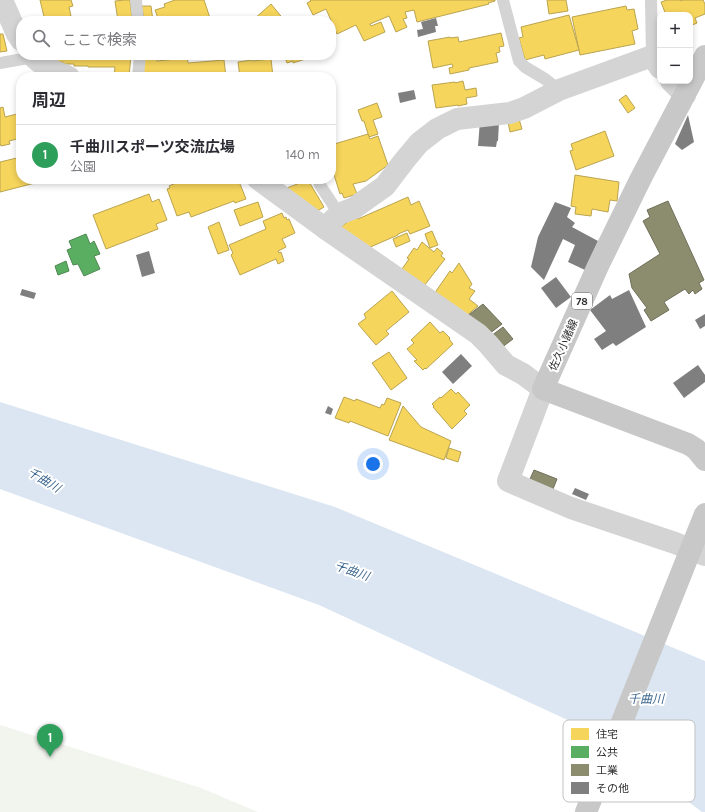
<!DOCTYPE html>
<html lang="ja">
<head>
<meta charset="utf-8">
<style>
  body { margin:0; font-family:Karla,"Noto Sans JP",sans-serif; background:#f2f2f3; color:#2b2b33 }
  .controls { position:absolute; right:12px; top:12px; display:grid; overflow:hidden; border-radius:8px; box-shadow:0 2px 6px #0003 }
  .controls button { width:36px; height:36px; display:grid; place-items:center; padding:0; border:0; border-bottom:1px solid #e1e1e2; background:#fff; color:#2b2b33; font:20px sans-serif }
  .you { position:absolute; left:373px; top:464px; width:14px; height:14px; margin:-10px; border:3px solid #fff; border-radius:50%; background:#1a73e8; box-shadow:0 0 0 6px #1a73e833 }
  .badge { display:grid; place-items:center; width:26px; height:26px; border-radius:50%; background:#787878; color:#fff; font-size:13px; font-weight:700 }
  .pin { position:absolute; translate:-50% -33px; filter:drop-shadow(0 1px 2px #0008) }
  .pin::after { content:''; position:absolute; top:21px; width:14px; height:12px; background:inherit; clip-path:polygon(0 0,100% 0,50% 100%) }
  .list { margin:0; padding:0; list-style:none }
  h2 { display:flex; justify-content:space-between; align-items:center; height:52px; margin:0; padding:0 16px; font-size:17px }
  h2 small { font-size:13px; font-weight:400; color:#7c7c81 }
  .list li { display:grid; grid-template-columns:26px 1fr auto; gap:12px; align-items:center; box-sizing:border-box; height:60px; padding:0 16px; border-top:1px solid #e1e1e2 }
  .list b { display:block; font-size:15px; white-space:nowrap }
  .list p { margin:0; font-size:13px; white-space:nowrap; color:#7c7c81 }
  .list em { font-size:13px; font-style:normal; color:#7c7c81 }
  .icon { flex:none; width:22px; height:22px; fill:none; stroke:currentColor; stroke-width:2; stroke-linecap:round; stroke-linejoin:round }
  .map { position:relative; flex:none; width:705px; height:812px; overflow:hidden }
  .search { position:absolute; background:#fff; box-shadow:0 2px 6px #0003; left:16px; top:16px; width:320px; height:44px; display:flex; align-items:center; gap:10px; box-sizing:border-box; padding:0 14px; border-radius:16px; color:#7c7c81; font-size:15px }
  .panel { position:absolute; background:#fff; box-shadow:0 2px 6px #0003; left:16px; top:72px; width:320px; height:112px; border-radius:16px }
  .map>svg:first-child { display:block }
</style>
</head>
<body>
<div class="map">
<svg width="705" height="812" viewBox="0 0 705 812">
  <rect width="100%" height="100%" fill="#fff"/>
  <polygon fill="#f1f5ed" points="0,725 201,788 258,812 0,812"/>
  <polygon fill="#dbe6f2" points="0,402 335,507 705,661 705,812 702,812 598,734 319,605 0,489"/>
  <g fill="#f6d55c" stroke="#bba44f">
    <polygon points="40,0 71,0 73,6 69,7 71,16 63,18 64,20 59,21 45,21"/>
    <polygon points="125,0 130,0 132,19 118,21 115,1"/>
    <polygon points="175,0 204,0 211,21 159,21 155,10 165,7 164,4"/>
    <polygon points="310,0 495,0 495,1 488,3 489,4 417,22 414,10 405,12 407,18 403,19 407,27 396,32 389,16 370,24 371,26 381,22 385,32 364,41 356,25 337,34 326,9 313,15 307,3 311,1"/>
    <polygon points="547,0 566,0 568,11 549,14"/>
    <polygon points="667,0 681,0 681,1 683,0 703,0 705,4 705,14 695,18 697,23 690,26 690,15 666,15 661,2"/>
    <polygon points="271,4 285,21 254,21 253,20"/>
    <polygon points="142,6 151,6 153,21 144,21"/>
    <polygon points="626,6 627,10 634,9 638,29 632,31 635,44 580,55 572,17"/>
    <polygon points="569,15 579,50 545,59 544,55 525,60 519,38 523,37 521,27"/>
    <polygon points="501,33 504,46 499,47 500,52 496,53 498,62 469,68 469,70 450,74 449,68 453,67 452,64 433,68 428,41 450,37 450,38 458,37 459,42"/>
    <polygon points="0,34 3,34 7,51 0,52"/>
    <polygon points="54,55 131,55 129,77 114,77 115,67 88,67 88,66 74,66 74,64 63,64 63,62 55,62"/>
    <polygon points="148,55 156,55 157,61 177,59 176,56 187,55 188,63 224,60 226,77 142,77 143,59"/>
    <polygon points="284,55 318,55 293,63 293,61 287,63"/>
    <polygon points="271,59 273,77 240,77 238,62 252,60 252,61"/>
    <polygon points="463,81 465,90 476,88 477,96 466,98 467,104 458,106 458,105 436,108 432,85 455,82 455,83"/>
    <polygon points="626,95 635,108 628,113 619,100"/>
    <polygon points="377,103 382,117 373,120 378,134 369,137 364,121 362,121 358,110"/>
    <polygon points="3,107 5,117 21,113 21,138 9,141 10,144 1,146 0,143 0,108"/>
    <polygon points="519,119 522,129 510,132 508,122"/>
    <polygon points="605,131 614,156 576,170 570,151 573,150 571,144"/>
    <polygon points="368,134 370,139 378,136 388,165 366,181 353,184 357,194 344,198 342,193 340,194 331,165 331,158 334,157 332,153 334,152 331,145"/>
    <polygon points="21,157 21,179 34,179 35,183 0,192 0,162"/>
    <polygon points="575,175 619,182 617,201 610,200 608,212 592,209 591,216 575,214 576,207 571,206"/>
    <polygon points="189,179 238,179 246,199 235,203 234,201 191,217 189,212 177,216 167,189 170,188 169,186 183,180 184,181"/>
    <polygon points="308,180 324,207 314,213 284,189"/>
    <polygon points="149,194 152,202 159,199 167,220 156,224 158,229 106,249 93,215"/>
    <polygon points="408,197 411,205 419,201 430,226 410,234 408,230 398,234 398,235 368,248 341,227 355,216 358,219"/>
    <polygon points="258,202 263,217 240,226 234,210"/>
    <polygon points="282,213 284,218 286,217 287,220 289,219 295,233 282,239 286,247 278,251 279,253 281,252 284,261 278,264 276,259 240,275 231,255 233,253 229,245 266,229 263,221"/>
    <polygon points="219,222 229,250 218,254 208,227"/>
    <polygon points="432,231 438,245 430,248 425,234"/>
    <polygon points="407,233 410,241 396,247 393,239"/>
    <polygon points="422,242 434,252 437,248 443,253 441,256 445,259 424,286 402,269 409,259 407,258 414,248 417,250"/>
    <polygon points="459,263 472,284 469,288 475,291 469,299 478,306 465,317 434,294 450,271 452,273"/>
    <polygon points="392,291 409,312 386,331 389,334 376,345 358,324 366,318 364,314"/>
    <polygon points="430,322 440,333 443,331 450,338 449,339 453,344 426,369 425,368 423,370 414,361 417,360 407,349 414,343 411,340"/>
    <polygon points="389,352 407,378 391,390 372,363"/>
    <polygon points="451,389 456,394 458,392 470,405 464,411 467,414 452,429 433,407 434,406 432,404 440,397 441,398"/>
    <polygon points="344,397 355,401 356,399 380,408 382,404 384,405 387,398 401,403 388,436 350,421 349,423 335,418"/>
    <polygon points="403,406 421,427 451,441 444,460 389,440"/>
    <polygon points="449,448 461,452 458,462 446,458"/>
  </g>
  <g fill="#5aae61" stroke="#4d8852">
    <polygon points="86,234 90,244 94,241 100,254 94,256 100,269 84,276 78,264 73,265 67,250 72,248 69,241"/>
    <polygon points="66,261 69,271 58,275 55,266"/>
  </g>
  <g fill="#8c8c6e" stroke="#70705b">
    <polygon points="668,201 704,280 699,283 702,289 695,294 693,290 689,294 685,289 664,302 669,310 651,321 644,310 647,308 632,288 629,274 660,254 643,221 650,217 647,210"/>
    <polygon points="483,304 502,324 489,334 466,317"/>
    <polygon points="503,327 513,339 501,348 491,336"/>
    <polygon points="534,470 557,479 553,489 530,479"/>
  </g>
  <g fill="#7f7f7f">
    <polygon points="436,18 438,26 435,26 436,32 418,37 417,30 423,29 421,22"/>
    <polygon points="309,73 309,77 291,77 291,75"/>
    <polygon points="414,90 416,99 400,103 398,93"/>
    <polygon points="688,115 694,142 682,150 675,144"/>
    <polygon points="480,121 499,122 498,141 497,141 496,147 478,146"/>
    <polygon points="555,202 571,208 567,217 575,223 572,227 598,241 585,270 568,262 575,245 563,239 544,280 531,267 538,237"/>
    <polygon points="149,251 155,273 142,277 136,255"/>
    <polygon points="556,277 571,297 556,308 541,288"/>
    <polygon points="22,289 36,293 34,299 20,295"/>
    <polygon points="629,290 646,327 616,346 613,343 602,350 594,339 606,331 590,310 610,295 612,299"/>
    <polygon points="705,314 705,326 700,329 695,320"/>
    <polygon points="461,354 472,366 453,384 442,372"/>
    <polygon points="698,365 705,375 705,382 684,398 673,383"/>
    <polygon points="328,406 333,409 331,415 325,413"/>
    <polygon points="575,488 589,494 586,500 572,494"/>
  </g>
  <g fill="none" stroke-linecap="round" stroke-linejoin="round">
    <g stroke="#d4d4d4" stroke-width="12">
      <polyline points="136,0 138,21"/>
      <polyline points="503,0 519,61 525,67 545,79 559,90"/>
      <polyline points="651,0 652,56"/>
      <polyline points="0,63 34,57"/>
      <polyline points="138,77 140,55"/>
      <polyline points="318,179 320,185 339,214"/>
    </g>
    <g stroke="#d4d4d4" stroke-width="22">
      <polyline points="2,0 17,34 21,40"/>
      <path d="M32 55C41 66 56 72 69 77"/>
      <polyline points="671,81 685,95"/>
      <polyline points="258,179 326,229 478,334 488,344 506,365 523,374 543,389 508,481 571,508 675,543 705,555"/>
      <polyline points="326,229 332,221 339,214 354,208 385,186 404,161 419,143 437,129 457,119 510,113 524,108 559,90 652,56 660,68"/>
    </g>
    <g stroke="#c8c8c8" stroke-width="22">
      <polyline points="705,56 641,178 598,266 543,389 688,444 696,449 705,460"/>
      <polyline points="586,812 683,569 705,514"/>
    </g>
  </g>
  <g text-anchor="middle" stroke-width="4" stroke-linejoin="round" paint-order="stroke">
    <rect fill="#fff" stroke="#6e6e6e" stroke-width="1" x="572" y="293" width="20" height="16" rx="3"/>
    <g font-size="10" font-weight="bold" fill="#303030">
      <text x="582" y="305">78</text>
    </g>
    <g font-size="11" fill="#303030" stroke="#fff">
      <text transform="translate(563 345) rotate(-66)" y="4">佐久小諸線</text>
    </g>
    <g font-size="12" font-style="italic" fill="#406a91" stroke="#fff">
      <text transform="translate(44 480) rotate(31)" y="4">千曲川</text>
      <text transform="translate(352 571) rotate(19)" y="4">千曲川</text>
      <text x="646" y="703">千曲川</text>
    </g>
  </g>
  <rect x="563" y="720" width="132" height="82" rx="6" fill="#fff" stroke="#c1c1c1" stroke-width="1"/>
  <rect x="571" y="728" width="18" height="12" fill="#f6d55c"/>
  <rect x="571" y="746" width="18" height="12" fill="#5aae61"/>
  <rect x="571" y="764" width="18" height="12" fill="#8c8c6e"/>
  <rect x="571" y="782" width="18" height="12" fill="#7f7f7f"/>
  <g font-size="11" fill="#303030">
    <text x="596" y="738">住宅</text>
    <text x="596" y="756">公共</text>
    <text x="596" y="774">工業</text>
    <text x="596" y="792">その他</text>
  </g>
</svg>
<div class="controls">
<button>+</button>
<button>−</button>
</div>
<div class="you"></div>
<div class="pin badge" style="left:50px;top:757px;background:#2e9e5b">1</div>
<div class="search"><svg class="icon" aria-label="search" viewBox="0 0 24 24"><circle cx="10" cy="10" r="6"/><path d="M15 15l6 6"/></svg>ここで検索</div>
<section class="panel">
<h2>周辺<small></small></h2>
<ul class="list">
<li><span class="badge" style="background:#2e9e5b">1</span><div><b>千曲川スポーツ交流広場</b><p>公園</p></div><em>140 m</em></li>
</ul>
</section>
</div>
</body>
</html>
